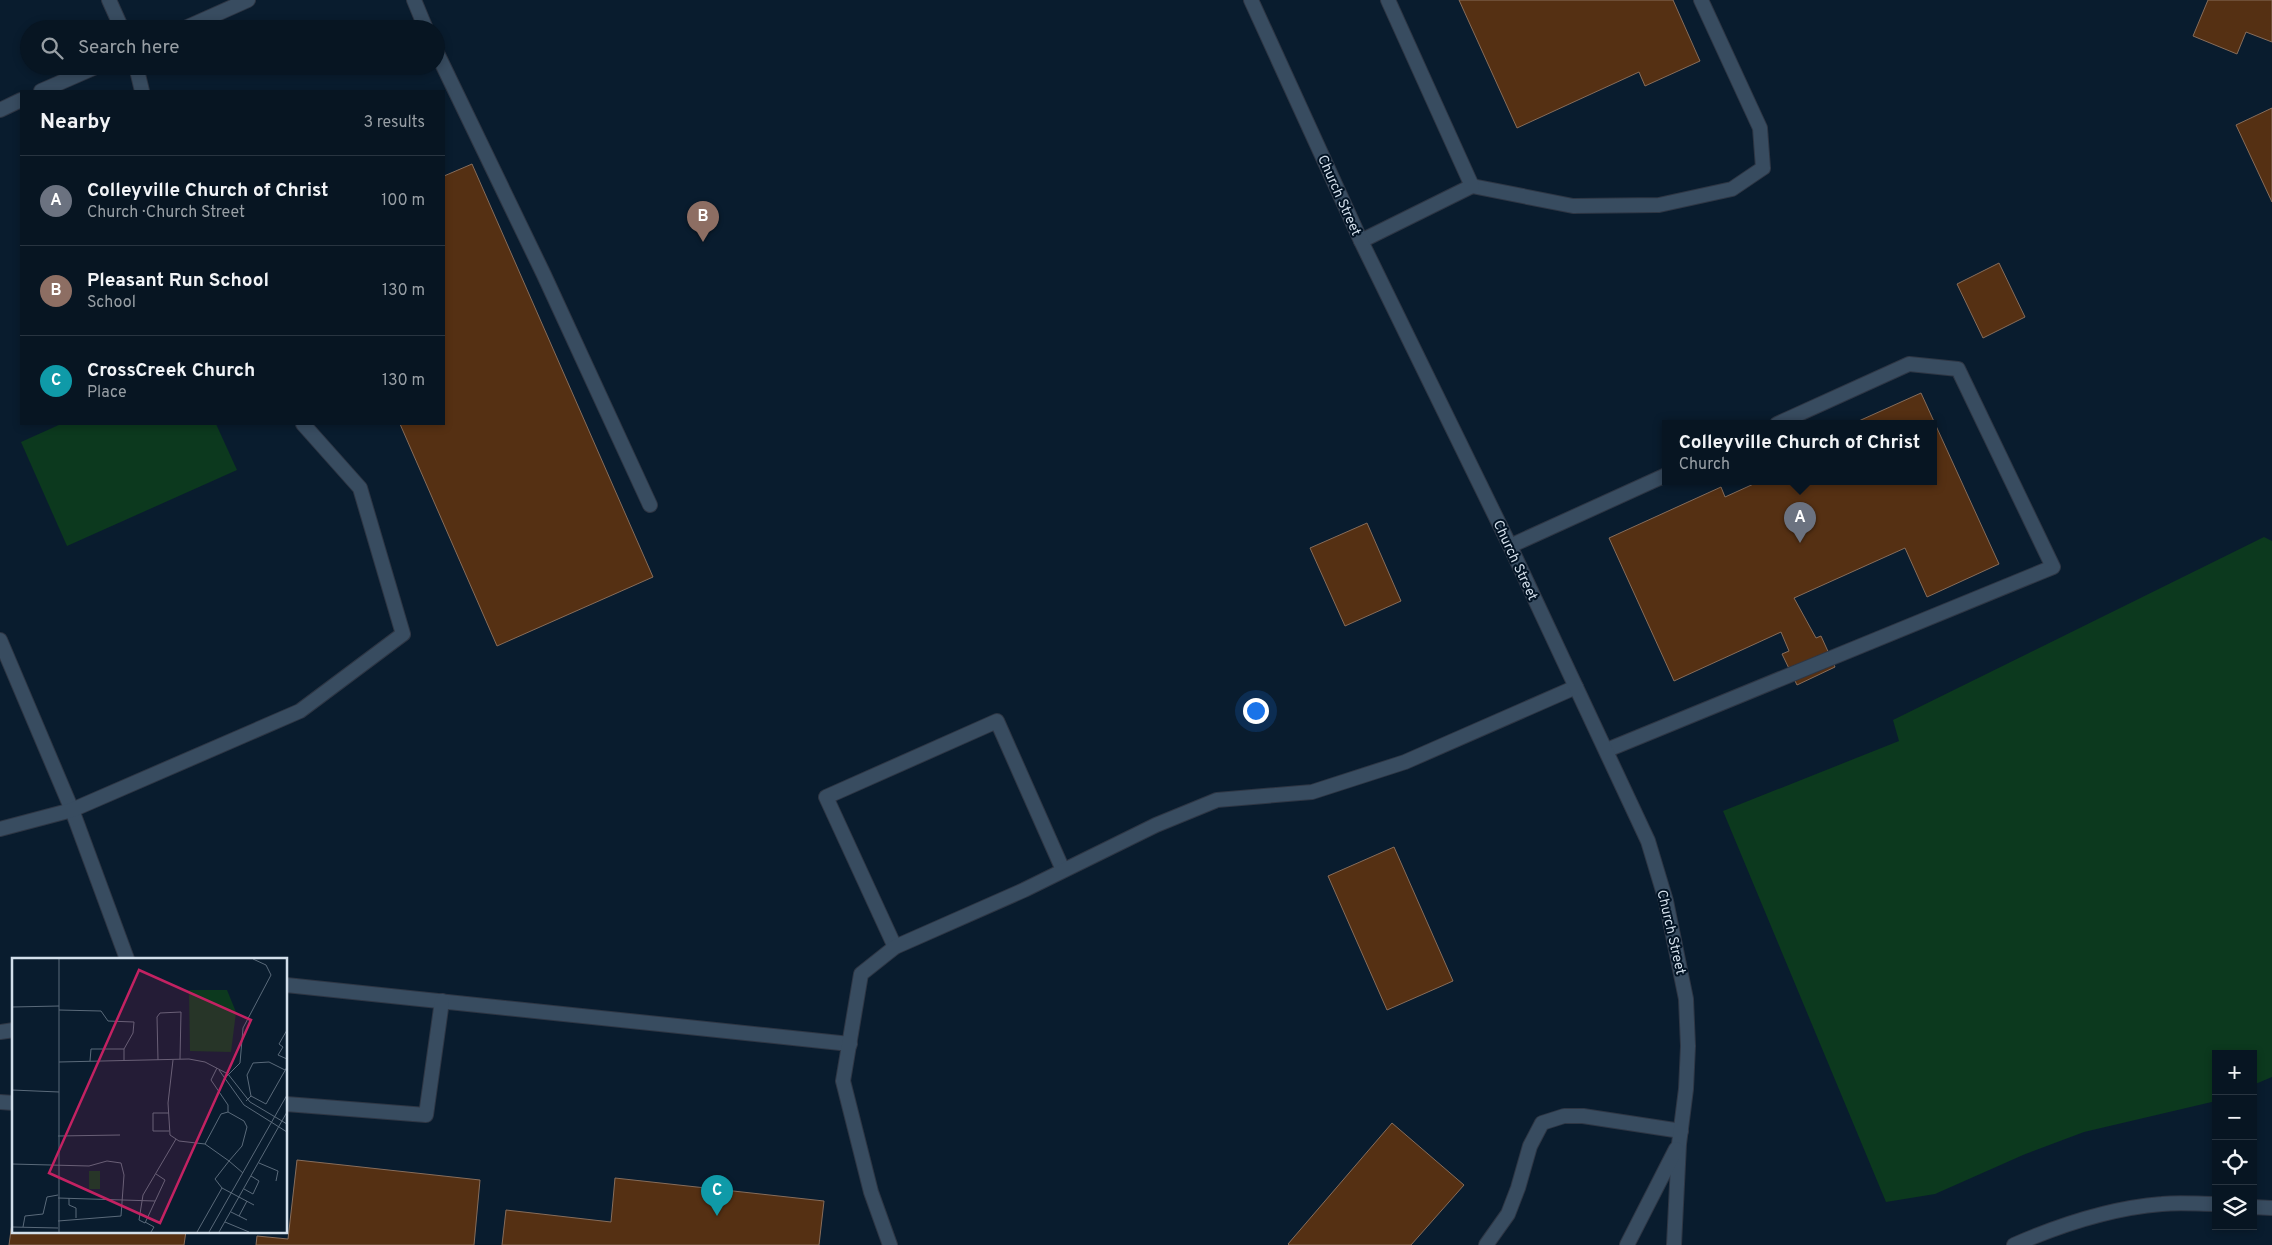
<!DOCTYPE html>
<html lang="en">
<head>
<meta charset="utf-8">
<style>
  body { margin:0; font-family:Overpass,sans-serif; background:#15222f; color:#f1f3f6 }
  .controls { position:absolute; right:15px; bottom:15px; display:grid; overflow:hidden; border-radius:0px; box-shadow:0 2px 8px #0003 }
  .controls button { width:45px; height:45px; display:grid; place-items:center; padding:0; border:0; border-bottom:1px solid #283440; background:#071522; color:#f1f3f6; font:25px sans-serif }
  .you { position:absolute; left:1255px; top:710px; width:18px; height:18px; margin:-12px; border:4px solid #fff; border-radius:50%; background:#1a73e8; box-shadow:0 0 0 8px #1a73e833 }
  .badge { display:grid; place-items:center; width:32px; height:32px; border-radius:50%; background:#2563eb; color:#fff; font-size:16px; font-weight:700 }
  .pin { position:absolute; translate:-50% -41px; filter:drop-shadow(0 1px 2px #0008) }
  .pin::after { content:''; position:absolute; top:26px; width:18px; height:15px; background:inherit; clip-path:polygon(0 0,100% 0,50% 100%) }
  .popup { position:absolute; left:1662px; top:420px; width:275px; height:65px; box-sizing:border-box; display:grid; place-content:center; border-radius:0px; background:#071522; filter:drop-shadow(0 1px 4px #0005); font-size:16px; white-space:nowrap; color:#989fa5 }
  .popup b { font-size:19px; color:#f1f3f6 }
  .popup::after { content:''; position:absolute; left:50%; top:100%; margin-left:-10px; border:10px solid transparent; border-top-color:#071522 }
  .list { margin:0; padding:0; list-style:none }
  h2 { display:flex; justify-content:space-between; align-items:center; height:65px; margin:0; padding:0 20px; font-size:21px }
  h2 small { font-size:16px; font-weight:400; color:#989fa5 }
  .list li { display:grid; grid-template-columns:32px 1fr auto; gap:15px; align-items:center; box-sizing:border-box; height:90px; padding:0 20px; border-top:1px solid #283440 }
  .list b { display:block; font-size:19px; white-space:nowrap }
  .list p { margin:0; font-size:16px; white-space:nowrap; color:#989fa5 }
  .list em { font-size:16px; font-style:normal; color:#989fa5 }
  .icon { flex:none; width:28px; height:28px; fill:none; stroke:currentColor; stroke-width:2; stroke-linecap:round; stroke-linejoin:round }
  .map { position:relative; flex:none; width:2272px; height:1245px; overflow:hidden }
  .search { position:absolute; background:#071522; box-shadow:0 2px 8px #0003; left:20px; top:20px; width:425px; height:55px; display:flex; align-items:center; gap:12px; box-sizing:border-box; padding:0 18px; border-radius:28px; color:#989fa5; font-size:19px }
  .panel { position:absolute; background:#071522; box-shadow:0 2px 8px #0003; left:20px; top:90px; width:425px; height:335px; border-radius:0px }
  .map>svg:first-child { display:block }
</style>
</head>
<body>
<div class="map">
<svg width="2272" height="1245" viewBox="0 0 2272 1245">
  <rect width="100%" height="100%" fill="#091c2e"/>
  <g fill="#0c391e">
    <polygon points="61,424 216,424 237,470 67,546 21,442"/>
    <polygon points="2264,537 2272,541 2272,1077 2253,1085 2253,1054 2216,1054 2216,1101 2084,1132 2023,1155 1935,1194 1886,1202 1723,811 1899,741 1893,720"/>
  </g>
  <g fill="#553013" stroke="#876d5b">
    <polygon points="1459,0 1673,0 1700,61 1645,86 1639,72 1517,128"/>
    <polygon points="2208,0 2272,0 2272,42 2246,32 2237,54 2193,36"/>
    <polygon points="2272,108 2272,202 2236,125"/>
    <polygon points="472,164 653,577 497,646 400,424 444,424 444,176"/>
    <polygon points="1999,263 2025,317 1983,338 1957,284"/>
    <polygon points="1921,393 1999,564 1927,597 1905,548 1794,598 1816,638 1821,636 1835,667 1797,685 1782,654 1789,651 1781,632 1674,681 1609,538 1721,487 1725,497 1758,482 1934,482 1934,424 1852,424"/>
    <polygon points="1367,523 1401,601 1345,626 1310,548"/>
    <polygon points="1394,847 1453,981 1387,1010 1328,876"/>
    <polygon points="1392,1123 1464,1185 1411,1245 1289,1245 1288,1244"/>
    <polygon points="297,1160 480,1180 474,1245 256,1245 257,1236 288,1239"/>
    <polygon points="615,1178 824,1201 819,1245 502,1245 506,1210 611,1222"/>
    <polygon points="14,1208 14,1231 186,1231 184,1245 9,1245"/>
  </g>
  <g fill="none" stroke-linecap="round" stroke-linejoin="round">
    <defs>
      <g id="service">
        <polyline points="414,0 426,29"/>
        <polyline points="436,51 544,275 650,505"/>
        <polyline points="136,66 142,91"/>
        <polyline points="1472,186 1573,206 1659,205 1732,189 1763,168 1760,128 1701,0"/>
        <polyline points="1361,241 1472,186 1388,0"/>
        <polyline points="1510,546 1666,475"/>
        <polyline points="0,640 72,810 127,959"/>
        <polyline points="1607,750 2053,567 1958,369 1909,364 1777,424"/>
        <polyline points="0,829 72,810 300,711 403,634 360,488 303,424"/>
        <polyline points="895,947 826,797 997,721 1063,870"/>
        <polyline points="286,985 850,1044"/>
        <polyline points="0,1032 14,1030"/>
        <polyline points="0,1102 14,1103"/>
        <polyline points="286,1104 426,1115 442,1001"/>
        <polyline points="890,1245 871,1192 843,1081 861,974 895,947 1024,890 1156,825 1217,800 1312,792 1405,762 1576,687"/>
        <polyline points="1486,1245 1508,1214 1518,1188 1530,1146 1542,1123 1564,1116 1583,1116 1681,1131"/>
      </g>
      <g id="minor">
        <polyline points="109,0 122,29"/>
        <polyline points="2253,1207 2272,1208"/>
        <path d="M2014 1245C2062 1224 2110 1208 2162 1204 2180 1202 2198 1204 2216 1204"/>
      </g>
      <g id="tertiary">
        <polyline points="1251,0 1361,241 1510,546 1648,841 1666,901 1686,999 1688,1046 1686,1089 1679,1144 1674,1245"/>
        <polyline points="183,29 248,0"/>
        <polyline points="41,91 98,66"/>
        <polyline points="0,110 21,100"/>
        <polyline points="1627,1245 1676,1149"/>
      </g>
    </defs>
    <use href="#service" stroke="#2e3644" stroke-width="16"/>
    <use href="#minor" stroke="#2e3644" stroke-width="16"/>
    <use href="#tertiary" stroke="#2e3644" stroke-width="16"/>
    <use href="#service" stroke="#384c60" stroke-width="14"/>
    <use href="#minor" stroke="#384c60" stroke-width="14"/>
    <use href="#tertiary" stroke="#384c60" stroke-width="14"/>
  </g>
  <g text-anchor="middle" stroke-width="4" stroke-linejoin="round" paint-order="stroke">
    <g font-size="14" fill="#d3dfeb" stroke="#021324">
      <text transform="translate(1340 195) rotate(66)" y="5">Church Street</text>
      <text transform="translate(1516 560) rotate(65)" y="5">Church Street</text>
      <text transform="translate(1672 932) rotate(77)" y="5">Church Street</text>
    </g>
  </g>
  <g transform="translate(12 958)">
    <rect width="275" height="275" fill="#091c2e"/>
    <path d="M177 32H215L224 54 219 94 178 93ZM77 213H88V231H77Z" fill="#0c391e"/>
    <path fill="none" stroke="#5a6a7a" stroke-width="1" d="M0 49 47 48M47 52 89 53 96 63 122 64 121 75 112 91M275 72 267 86 271 89 266 97 275 101M146 102 145 59 148 55 169 54 168 101M161 102 156 145 158 177 167 183 193 186M78 103 79 91H112V103M47 104 177 101 193 104 216 116 238 144 275 166M205 110 199 122 216 147V154L232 163 235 169 230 188 217 203 193 186 209 156 216 154M207 112 232 147 275 174M213 120 228 105 231 70 259 17 254 7 241 1M0 132 47 134M239 138 235 117 241 105 257 104 273 112M234 143 239 138 254 146 275 109M157 155H141V173H157M46 178 108 177M247 205 266 213 264 223M0 206 77 208 95 203 109 205 112 217 109 258 46 263M231 215 217 203 203 221 210 230 242 247M144 216 153 222 133 265 127 262 131 237 164 181M232 231 241 236 247 223 239 218M46 240 143 243M57 240V247L64 250V260M219 254 235 262M227 258 235 243M133 264 142 269 139 274M213 264 237 274M0 269 46 270M11 269 13 258 31 256 35 239 46 237M47 274V1M185 274 210 230M197 274 275 137M207 274 275 154"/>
    <path fill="#c32262" fill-opacity="0.15" stroke="#c32262" stroke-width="2.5" d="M127 12 239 62 148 265 37 215Z"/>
    <rect width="275" height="275" fill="none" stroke="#d3dfeb" stroke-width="2.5"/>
  </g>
</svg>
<div class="controls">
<button>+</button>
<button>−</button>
<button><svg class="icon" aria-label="locate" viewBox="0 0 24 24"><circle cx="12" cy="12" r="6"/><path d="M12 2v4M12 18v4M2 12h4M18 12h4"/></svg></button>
<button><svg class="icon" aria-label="layers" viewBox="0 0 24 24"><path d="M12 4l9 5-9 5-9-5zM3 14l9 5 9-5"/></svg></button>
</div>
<div class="you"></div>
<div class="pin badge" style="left:1800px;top:543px;background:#6b7280">A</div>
<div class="popup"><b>Colleyville Church of Christ</b>Church</div>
<div class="pin badge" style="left:703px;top:242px;background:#8d6e63">B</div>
<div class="pin badge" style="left:717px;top:1216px;background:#0f9aa8">C</div>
<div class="search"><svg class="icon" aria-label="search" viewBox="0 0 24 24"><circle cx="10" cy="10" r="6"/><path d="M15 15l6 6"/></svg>Search here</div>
<section class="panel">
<h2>Nearby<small>3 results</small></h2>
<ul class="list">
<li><span class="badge" style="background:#6b7280">A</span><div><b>Colleyville Church of Christ</b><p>Church · Church Street</p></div><em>100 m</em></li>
<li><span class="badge" style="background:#8d6e63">B</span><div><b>Pleasant Run School</b><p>School</p></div><em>130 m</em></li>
<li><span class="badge" style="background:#0f9aa8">C</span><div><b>CrossCreek Church</b><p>Place</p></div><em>130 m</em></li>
</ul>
</section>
</div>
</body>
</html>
